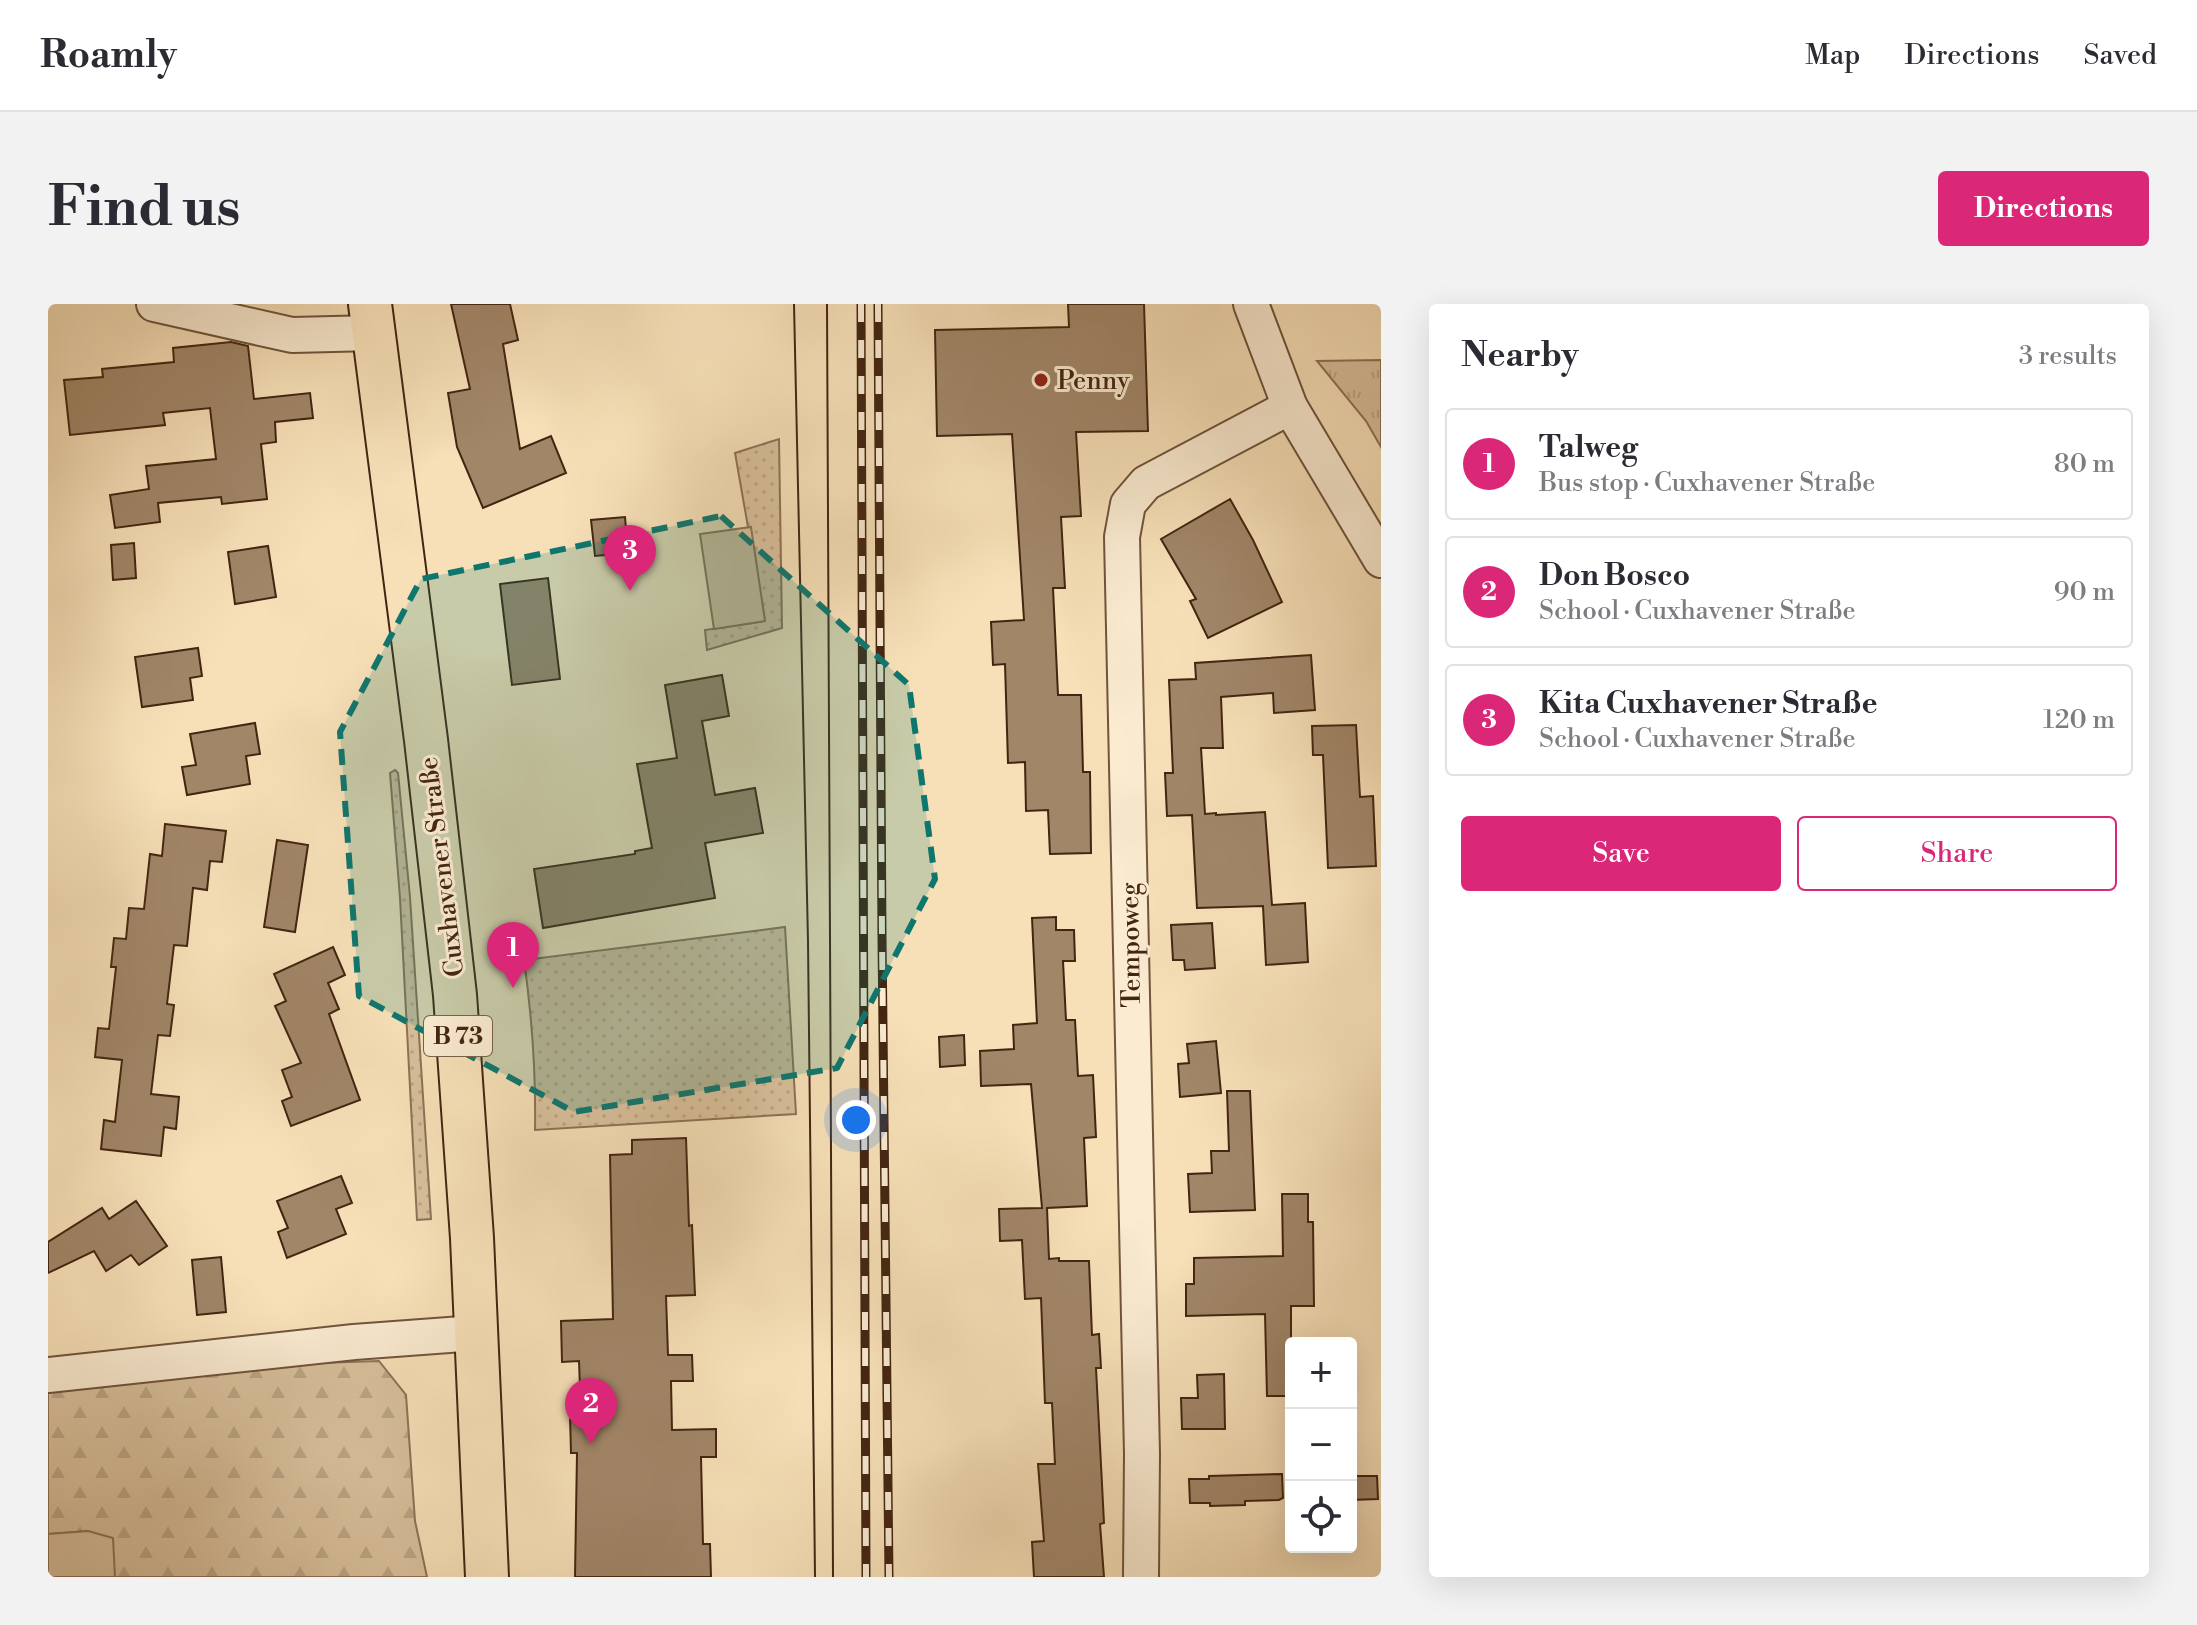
<!DOCTYPE html>
<html lang="en">
<head>
<meta charset="utf-8">
<style>
  body { margin:0; font-family:"Libre Bodoni",serif; background:#f2f2f3; color:#2b2b33 }
  .controls { position:absolute; right:24px; bottom:24px; display:grid; overflow:hidden; border-radius:8px; box-shadow:0 8px 32px #0002 }
  .controls button { width:72px; height:72px; display:grid; place-items:center; padding:0; border:0; border-bottom:2px solid #e1e1e2; background:#fff; color:#2b2b33; font:40px sans-serif }
  .you { position:absolute; left:808px; top:816px; width:28px; height:28px; margin:-20px; border:6px solid #fff; border-radius:50%; background:#1a73e8; box-shadow:0 0 0 12px #1a73e833 }
  .badge { display:grid; place-items:center; width:52px; height:52px; border-radius:50%; background:#db2777; color:#fff; font-size:26px; font-weight:700 }
  .pin { position:absolute; translate:-50% -66px; filter:drop-shadow(0 2px 4px #0008) }
  .pin::after { content:''; position:absolute; top:42px; width:28px; height:24px; background:inherit; clip-path:polygon(0 0,100% 0,50% 100%) }
  .list { margin:0; padding:0; list-style:none }
  h2 { display:flex; justify-content:space-between; align-items:center; height:104px; margin:0; padding:0 32px; font-size:34px }
  h2 small { font-size:26px; font-weight:400; color:#7c7c81 }
  .list li { display:grid; grid-template-columns:52px 1fr auto; gap:24px; align-items:center; box-sizing:border-box; height:112px; margin:0 16px 16px; padding:0 16px; border:2px solid #e1e1e2; border-radius:8px }
  .list b { display:block; font-size:30px; white-space:nowrap }
  .list p { margin:0; font-size:26px; white-space:nowrap; color:#7c7c81 }
  .list em { font-size:26px; font-style:normal; color:#7c7c81 }
  .actions { display:flex; gap:16px; padding:24px 32px }
  .actions a { flex:1; padding:18px 0; border:2px solid #db2777; border-radius:8px; text-align:center; font-size:28px; color:#db2777 }
  .actions .main { background:#db2777; color:#fff }
  .icon { flex:none; width:44px; height:44px; fill:none; stroke:currentColor; stroke-width:2; stroke-linecap:round; stroke-linejoin:round }
  .map { position:relative; flex:none; width:1333px; height:1273px; overflow:hidden; border-radius:8px }
  header { display:flex; align-items:center; gap:48px; box-sizing:border-box; height:112px; padding:0 40px; background:#fff; border-bottom:2px solid #e1e1e2 }
  header strong { font-size:38px }
  nav { display:flex; gap:44px; margin-inline-start:auto; font-size:28px }
  .intro { display:flex; align-items:center; justify-content:space-between; box-sizing:border-box; height:192px; padding:0 48px }
  h1 { margin:0; font-size:56px }
  .button { padding:20px 36px; border-radius:8px; background:#db2777; color:#fff; font-size:28px; font-weight:700 }
  main { display:flex; gap:48px; padding:0 48px }
  aside { flex:1; background:#fff; border-radius:8px; box-shadow:0 8px 32px #0002 }
  .map>svg:first-child { display:block }
</style>
</head>
<body>
<header>
<strong>Roamly</strong>
<nav><a>Map</a><a>Directions</a><a>Saved</a></nav>
</header>
<div class="intro"><h1>Find us</h1><a class="button">Directions</a></div>
<main>
<div class="map">
<svg width="1333" height="1273" viewBox="0 0 1333 1273">
  <defs>
    <pattern id="grass-dots" width="8" height="8" patternUnits="userSpaceOnUse" patternTransform="scale(2)"><rect width="8" height="8" fill="#d8c09c"/><path d="M2 2h.1M6 6h.1" fill="none" stroke="#bba585" stroke-width="1.8" stroke-linecap="round"/></pattern>
    <pattern id="forest-firs" width="22" height="20" patternUnits="userSpaceOnUse" patternTransform="scale(2)"><rect width="22" height="20" fill="#d8c09c"/><path d="M5 1l3.5 6h-7zM16 11l3.5 6h-7z" fill="#bba585"/></pattern>
    <pattern id="park-tufts" width="24" height="20" patternUnits="userSpaceOnUse" patternTransform="scale(2)"><rect width="24" height="20" fill="#d8c09c"/><path d="M3 7l-1-3M5 7V3M7 7l1-3M15 17l-1-3M17 17v-4M19 17l1-3" fill="none" stroke="#bba585"/></pattern>
  </defs>
  <rect width="100%" height="100%" fill="#f7e0b8"/>
  <filter id="stains"><feTurbulence type="fractalNoise" baseFrequency=".0025" numOctaves="4"/><feColorMatrix values="0 0 0 0 .2 0 0 0 0 .09 0 0 0 0 .02 0 0 0 .5 -.17"/></filter>
  <radialGradient id="worn" r=".72"><stop offset=".6" stop-color="#630" stop-opacity="0"/><stop offset="1" stop-color="#630" stop-opacity=".3"/></radialGradient>
  <g fill="url(#grass-dots)" stroke="#8e7256" stroke-width="2">
    <polygon points="731,135 734,324 659,346 657,326 717,317 702,223 700,223 687,149"/>
    <polygon points="347,466 350,469 362,593 383,915 369,916 352,594 342,469"/>
    <path d="M737 623 748 810 487 826C488 769 484 713 476 656Z"/>
  </g>
  <polygon fill="url(#forest-firs)" stroke="#8e7256" stroke-width="2" points="331,1057 358,1091 367,1217 379,1273 46,1273 40,1227 0,1230 0,1088 271,1059"/>
  <polygon fill="url(#park-tufts)" stroke="#8e7256" stroke-width="2" points="1333,56 1333,143 1318,117 1269,57"/>
  <g fill="#d8c09c" stroke="#8e7256" stroke-width="2">
    <polygon points="703,223 717,317 666,325 652,230"/>
    <polygon points="40,1227 65,1234 67,1273 0,1273 0,1230"/>
  </g>
  <g fill="#a18668" stroke="#432511" stroke-width="2">
    <polygon points="403,0 462,0 470,36 455,40 472,145 503,132 518,169 435,204 409,143 400,89 422,85"/>
    <polygon points="1020,0 1096,0 1100,127 1028,128 1033,212 1013,213 1017,284 1005,284 1010,391 1033,391 1035,468 1042,468 1043,549 1002,550 1000,506 978,507 977,458 960,459 957,360 945,361 943,318 976,316 964,130 889,132 887,26 1021,23"/>
    <polygon points="183,38 200,42 206,95 262,89 265,114 227,118 228,138 213,140 219,195 174,200 173,193 110,199 112,218 67,224 62,191 101,185 98,162 168,155 162,104 115,109 117,121 22,131 16,76 55,73 54,65 126,58 125,44"/>
    <polygon points="1182,195 1205,236 1234,298 1160,334 1142,297 1148,295 1113,235"/>
    <polygon points="577,213 580,249 547,252 543,216"/>
    <polygon points="86,239 88,274 65,276 63,241"/>
    <polygon points="220,242 228,293 187,300 180,248"/>
    <polygon points="500,274 512,375 464,381 452,280"/>
    <polygon points="150,344 154,372 142,374 145,396 94,403 87,353"/>
    <polygon points="1263,351 1267,406 1226,409 1225,389 1173,393 1175,444 1153,444 1157,510 1168,509 1168,511 1217,508 1224,601 1257,599 1260,658 1218,661 1215,602 1149,604 1144,511 1119,512 1117,469 1125,469 1121,376 1148,375 1147,359"/>
    <polygon points="674,371 681,412 654,417 667,491 707,484 715,529 657,539 667,594 495,624 486,565 587,550 587,547 604,544 589,460 629,454 617,381"/>
    <polygon points="207,419 212,450 198,452 202,480 139,491 134,463 148,461 142,430"/>
    <polygon points="1308,421 1312,493 1325,492 1328,562 1280,564 1275,451 1265,451 1264,422"/>
    <polygon points="117,520 178,527 174,558 162,557 159,586 145,584 139,642 126,641 119,700 126,701 122,732 110,731 103,790 131,793 128,825 116,823 113,852 53,845 56,816 67,818 74,756 47,753 50,724 61,725 68,663 63,663 66,634 78,635 81,604 96,605 102,550 114,552"/>
    <polygon points="229,536 260,541 247,628 216,623"/>
    <polygon points="1008,613 1008,626 1026,626 1027,657 1015,657 1018,716 1027,716 1030,772 1045,771 1048,833 1036,834 1039,902 999,904 1001,955 1011,954 1011,957 1041,957 1044,1031 1051,1030 1053,1064 1048,1064 1056,1219 1052,1220 1056,1273 986,1273 984,1238 996,1237 990,1160 1007,1160 1004,1099 997,1099 993,994 977,995 974,936 952,937 951,905 994,904 983,780 933,782 932,747 966,745 965,721 989,719 984,614"/>
    <polygon points="1164,619 1167,664 1137,666 1136,656 1125,656 1123,621"/>
    <polygon points="285,643 297,671 280,679 291,705 281,710 312,796 243,822 234,797 244,793 234,766 253,759 227,702 238,697 226,670"/>
    <polygon points="916,731 917,761 892,763 891,733"/>
    <polygon points="1168,737 1173,789 1132,793 1130,760 1141,759 1139,740"/>
    <polygon points="1179,787 1202,787 1207,906 1142,908 1140,870 1164,869 1163,847 1181,847"/>
    <polygon points="638,834 641,922 644,921 647,991 618,992 620,1051 644,1051 645,1077 623,1077 624,1126 668,1125 668,1153 653,1153 655,1240 662,1240 663,1273 527,1273 529,1149 523,1149 522,1111 533,1111 531,1057 514,1058 513,1017 565,1015 562,851 584,850 584,836"/>
    <polygon points="293,872 304,899 288,905 298,930 239,954 230,928 240,924 229,897"/>
    <polygon points="1234,890 1260,890 1260,918 1265,918 1266,1002 1243,1002 1243,1092 1219,1092 1217,1010 1138,1012 1138,980 1146,980 1146,954 1235,952"/>
    <polygon points="88,897 119,942 91,961 83,951 58,967 46,947 0,969 0,938 54,904 61,915"/>
    <polygon points="173,953 178,1008 149,1011 144,956"/>
    <polygon points="1176,1070 1177,1125 1134,1125 1133,1094 1150,1094 1149,1071"/>
    <polygon points="1234,1170 1235,1194 1231,1196 1197,1197 1197,1201 1162,1202 1162,1199 1142,1199 1141,1175 1161,1175 1161,1172"/>
    <polygon points="1303,1172 1329,1172 1330,1195 1303,1196"/>
  </g>
  <g fill="none" stroke-linecap="round" stroke-linejoin="round">
    <defs>
      <g id="minor">
        <polyline points="106,0 244,31 326,29"/>
        <polyline points="1203,0 1242,103 1333,256"/>
        <polyline points="0,1071 306,1038 428,1029"/>
        <polyline points="1093,1273 1094,1150 1074,233 1080,200 1098,179 1242,103"/>
      </g>
      <polyline id="major" points="322,0 378,436 407,691 424,934 439,1273"/>
    </defs>
    <use href="#minor" stroke="#70543b" stroke-width="38"/>
    <use href="#major" stroke="#432511" stroke-width="46"/>
    <use href="#minor" stroke="#faebd1" stroke-width="34"/>
    <use href="#major" stroke="#f7e0b8" stroke-width="42"/>
    <g stroke="#432511" stroke-width="2">
      <polyline points="746,0 760,637 767,1273"/>
      <polyline points="779,0 785,1273"/>
    </g>
    <defs>
      <g id="rail">
        <polyline points="813,0 818,1273"/>
        <polyline points="830,0 834,634 841,1273"/>
      </g>
    </defs>
    <use href="#rail" stroke="#432511" stroke-width="9"/>
    <use href="#rail" stroke="#faebd1" stroke-width="6" stroke-dasharray="18" stroke-linecap="butt"/>
  </g>
  <path fill="#0f766e" fill-opacity="0.2" stroke="#0f766e" stroke-width="6" stroke-dasharray="16 10" stroke-linejoin="round" d="M673 212 861 381 887 575 789 764 526 808 311 692 292 428 373 275Z"/>
  <circle fill="#8f2418" stroke="#faebd1" stroke-width="3" cx="993" cy="76" r="8"/>
  <g text-anchor="middle" stroke-width="6" stroke-linejoin="round" paint-order="stroke">
    <rect fill="#faebd1" stroke="#7a604b" stroke-width="2" x="376" y="712" width="68" height="40" rx="6"/>
    <g font-size="24" font-weight="bold" fill="#432511">
      <text x="410" y="740">B 73</text>
    </g>
    <g font-size="26" fill="#432511" stroke="#faebd1" text-anchor="start">
      <text x="1009" y="85">Penny</text>
    </g>
    <g font-size="26" fill="#432511" stroke="#faebd1">
      <text transform="translate(393 563) rotate(-97)" y="9">Cuxhavener Straße</text>
      <text transform="translate(1082 641) rotate(-91)" y="9">Tempoweg</text>
    </g>
  </g>
  <rect width="100%" height="100%" filter="url(#stains)"/>
  <rect width="100%" height="100%" fill="url(#worn)"/>
</svg>
<div class="controls">
<button>+</button>
<button>−</button>
<button><svg class="icon" aria-label="locate" viewBox="0 0 24 24"><circle cx="12" cy="12" r="6"/><path d="M12 2v4M12 18v4M2 12h4M18 12h4"/></svg></button>
</div>
<div class="you"></div>
<div class="pin badge" style="left:465px;top:684px">1</div>
<div class="pin badge" style="left:543px;top:1140px">2</div>
<div class="pin badge" style="left:582px;top:287px">3</div>
</div>
<aside>
<h2>Nearby<small>3 results</small></h2>
<ul class="list">
<li><span class="badge">1</span><div><b>Talweg</b><p>Bus stop · Cuxhavener Straße</p></div><em>80 m</em></li>
<li><span class="badge">2</span><div><b>Don Bosco</b><p>School · Cuxhavener Straße</p></div><em>90 m</em></li>
<li><span class="badge">3</span><div><b>Kita Cuxhavener Straße</b><p>School · Cuxhavener Straße</p></div><em>120 m</em></li>
</ul>
<div class="actions"><a class="main">Save</a><a>Share</a></div>
</aside>
</main>
</body>
</html>
